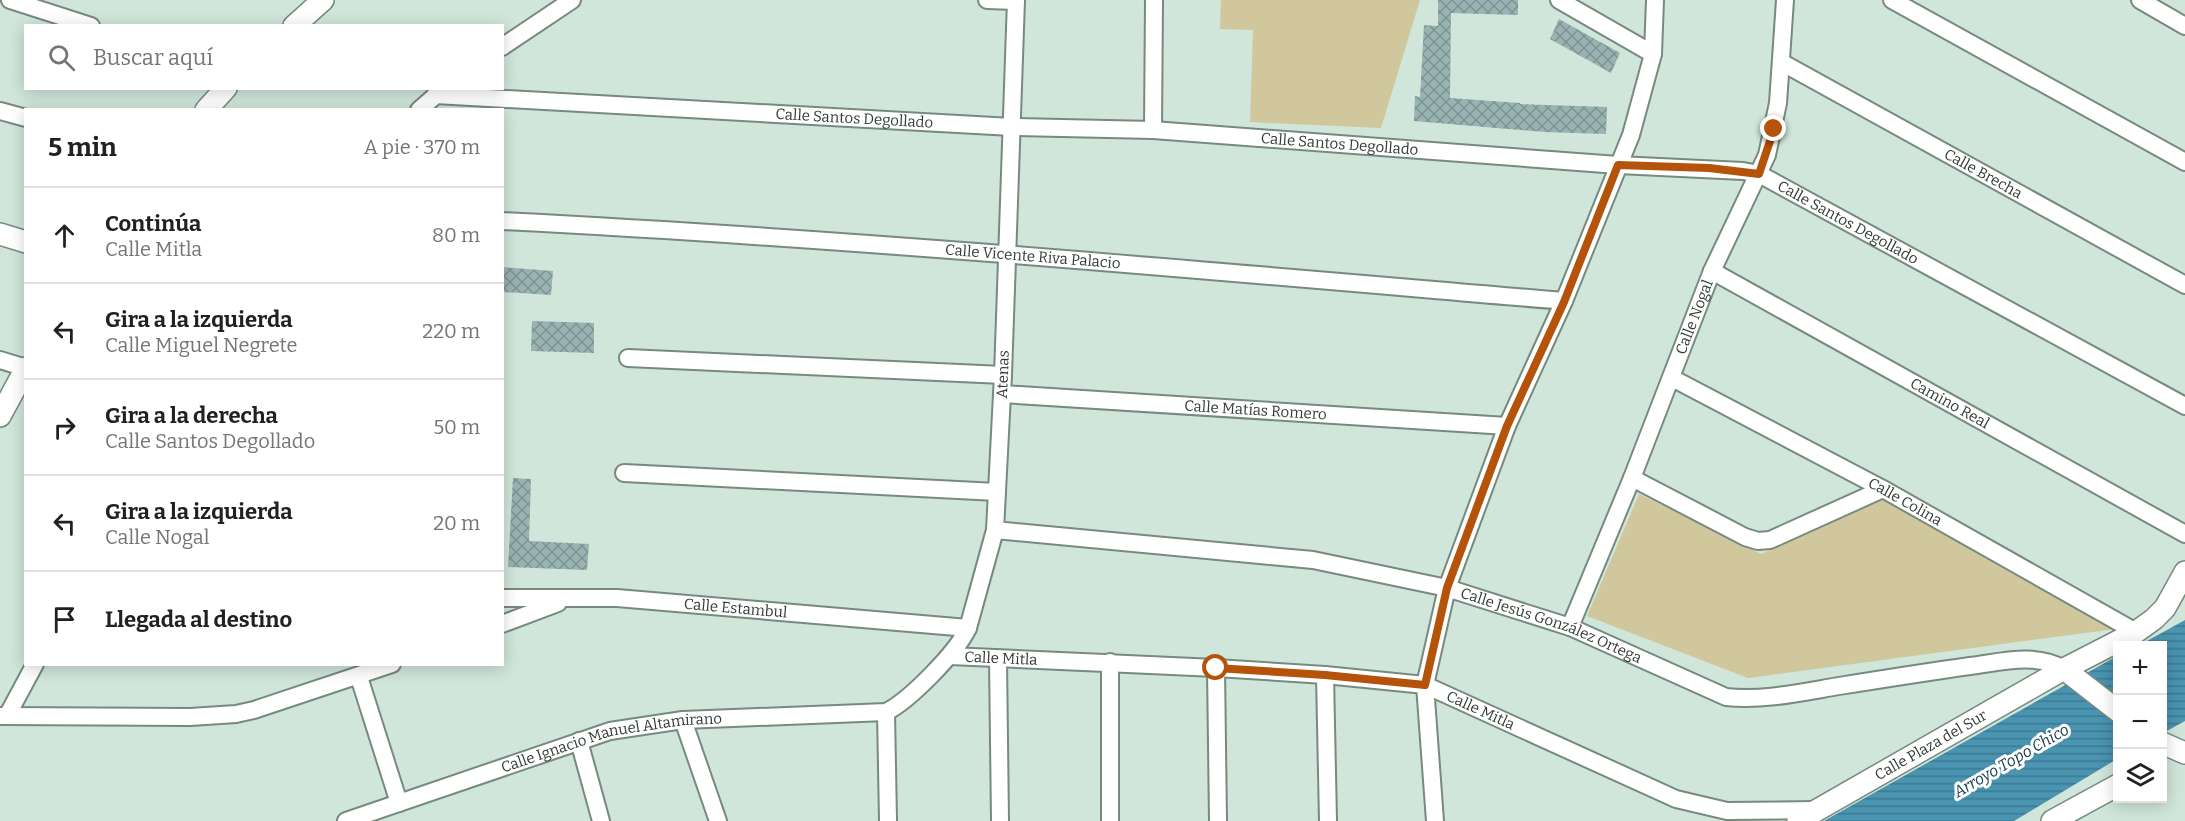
<!DOCTYPE html>
<html lang="es">
<head>
<meta charset="utf-8">
<style>
  body { margin:0; font-family:Bitter,serif; background:#f6f6f6; color:#202124 }
  .controls { position:absolute; right:18px; bottom:18px; display:grid; overflow:hidden; border-radius:0px; box-shadow:0 3px 15px #0003 }
  .controls button { width:54px; height:54px; display:grid; place-items:center; padding:0; border:0; border-bottom:2px solid #e0e0e0; background:#fff; color:#202124; font:30px sans-serif }
  .stop { position:absolute; width:18px; height:18px; margin:-14px; border:4px solid #b45309; border-radius:50%; background:#fff }
  .stop.end { background:#b45309; border-color:#fff; box-shadow:0 2px 6px #0008 }
  .list { margin:0; padding:0; list-style:none }
  h2 { display:flex; justify-content:space-between; align-items:center; height:78px; margin:0; padding:0 24px; font-size:26px }
  h2 small { font-size:20px; font-weight:400; color:#757577 }
  .list li { display:grid; grid-template-columns:39px 1fr auto; gap:18px; align-items:center; box-sizing:border-box; height:96px; padding:0 24px; border-top:2px solid #e0e0e0 }
  .list b { display:block; font-size:22px; white-space:nowrap }
  .list p { margin:0; font-size:20px; white-space:nowrap; color:#757577 }
  .list em { font-size:20px; font-style:normal; color:#757577 }
  .icon { flex:none; width:33px; height:33px; fill:none; stroke:currentColor; stroke-width:2; stroke-linecap:round; stroke-linejoin:round }
  .map { position:relative; flex:none; width:2185px; height:821px; overflow:hidden }
  .search { position:absolute; background:#fff; box-shadow:0 3px 15px #0003; left:24px; top:24px; width:480px; height:66px; display:flex; align-items:center; gap:15px; box-sizing:border-box; padding:0 21px; border-radius:0px; color:#757577; font-size:22px }
  .panel { position:absolute; background:#fff; box-shadow:0 3px 15px #0003; left:24px; top:108px; width:480px; height:558px; border-radius:0px }
  .map>svg:first-child { display:block }
</style>
</head>
<body>
<div class="map">
<svg width="2185" height="821" viewBox="0 0 2185 821">
  <defs>
    <pattern id="water-rules" width="6" height="5" patternUnits="userSpaceOnUse" patternTransform="scale(1.5)"><rect width="6" height="5" fill="#4994b1"/><path d="M0 2.5h6" fill="none" stroke="#3d7a91"/></pattern>
    <pattern id="building-cross-hatch" width="8" height="8" patternUnits="userSpaceOnUse" patternTransform="scale(1.5)"><rect width="8" height="8" fill="#99b3b2"/><path d="M0 0l8 8M0 8l8-8" fill="none" stroke="#7d9392"/></pattern>
  </defs>
  <rect width="100%" height="100%" fill="#d0e6da"/>
  <g fill="#d0c79c">
    <polygon points="1221,0 1420,0 1381,128 1250,122 1253,30 1220,29"/>
    <polygon points="1639,494 1761,554 1891,496 2115,629 1748,678 1587,616"/>
  </g>
  <g fill="url(#water-rules)">
    <polygon points="2185,620 2185,721 2163,733 2162,646 2138,646"/>
    <polygon points="2117,656 2117,759 2014,821 1824,821"/>
  </g>
  <g fill="url(#building-cross-hatch)">
    <polygon points="1438,0 1518,0 1518,15 1451,13 1450,98 1520,103 1520,104 1607,107 1606,134 1545,132 1414,121 1415,96 1420,97 1424,25 1438,26"/>
    <polygon points="1559,19 1620,53 1611,73 1550,39"/>
    <polygon points="502,267 553,271 551,295 502,292"/>
    <polygon points="532,321 594,323 594,353 531,351"/>
    <polygon points="513,478 531,479 529,541 589,544 587,570 508,567"/>
  </g>
  <g fill="none" stroke-linecap="round" stroke-linejoin="round">
    <defs>
      <g id="minor">
        <polyline points="10,0 91,26"/>
        <polyline points="987,0 1016,1"/>
        <polyline points="1559,0 1653,54"/>
        <polyline points="1892,0 2185,162"/>
        <polyline points="2140,0 2185,26"/>
        <polyline points="502,47 572,0"/>
        <path id="s1" d="M1781 62 2185 285"/>
        <path id="s2" d="M435 95 1012 127 1153 130 1618 165 1743 171 1759 174 2185 406"/>
        <polyline points="419,110 443,89"/>
        <polyline points="0,111 26,118"/>
        <polyline points="1153,130 1154,0"/>
        <path id="s3" d="M502 221C857 239 1211 271 1564 301"/>
        <path id="s4" d="M1712 271 2185 534"/>
        <polyline points="628,358 1003,375"/>
        <polyline points="0,360 26,368"/>
        <path id="s5" d="M1672 378 1883 489 2136 632"/>
        <path id="s6" d="M1002 394 1507 426"/>
        <polyline points="624,473 997,492"/>
        <polyline points="1632,478 1745,537 1758,541 1770,540 1883,489"/>
        <path id="s7" d="M995 530 1313 560 1447 588 1570 627 1726 697C1764 701 1803 692 1839 686 1883 679 1927 672 1970 666 2001 662 2035 652 2064 669"/>
        <path id="s8" d="M502 598H617L968 628"/>
        <polyline points="502,624 558,603"/>
        <path id="s9" d="M1570 627 1632 478 1712 271 1767 155 1778 103 1785 0"/>
        <path id="s10" d="M950 656 1216 668 1325 675 1425 685 1676 799 1727 811 1817 810"/>
        <polyline points="998,659 1000,821"/>
        <polyline points="1110,662 1110,821"/>
        <polyline points="1216,668 1218,821"/>
        <polyline points="1325,675 1328,821"/>
        <polyline points="359,677 399,803"/>
        <polyline points="886,712 888,821"/>
        <polyline points="0,716 190,717 236,714 254,710 392,664"/>
        <polyline points="7,716 35,664"/>
        <polyline points="683,720 718,821"/>
        <polyline points="579,741 601,821"/>
        <path id="s11" d="M346 821 610 731 683 720 886 712C909 701 957 652 968 628L995 530 1003 375 1016 0"/>
        <polyline points="1435,821 1425,685 1447,588 1507,426 1564,301 1631,135 1653,54 1655,0"/>
      </g>
      <g id="tertiary">
        <polyline points="294,26 323,0"/>
        <polyline points="206,110 226,88"/>
        <polyline points="0,234 26,242"/>
        <polyline points="0,416 26,368"/>
        <polyline points="2064,669 2118,711"/>
        <polyline points="2162,743 2185,753"/>
        <path id="s12" d="M1798 821 2064 669 2136 632 2154 619 2165 608 2185 572"/>
        <polyline points="2052,821 2118,785"/>
      </g>
    </defs>
    <use href="#minor" stroke="#768a7f" stroke-width="20"/>
    <use href="#tertiary" stroke="#768a7f" stroke-width="24"/>
    <use href="#minor" stroke="#fff" stroke-width="16"/>
    <use href="#tertiary" stroke="#fff" stroke-width="21"/>
  </g>
  <g fill="none" stroke-linecap="round" stroke-linejoin="round">
    <polyline stroke="#b45309" stroke-width="8" points="1216,668 1325,675 1425,685 1447,588 1507,426 1564,302 1618,165 1709,168 1759,174 1774,129"/>
  </g>
  <g text-anchor="middle" stroke-width="6" stroke-linejoin="round" paint-order="stroke">
    <g font-size="15" fill="#323b37" stroke="#fff">
      <text dy="5" stroke="none"><textPath href="#s2" startOffset="420">Calle Santos Degollado</textPath></text>
      <text dy="5" stroke="none"><textPath href="#s2" startOffset="906">Calle Santos Degollado</textPath></text>
      <text dy="5" stroke="none"><textPath href="#s1" startOffset="231">Calle Brecha</textPath></text>
      <text dy="5" stroke="none"><textPath href="#s2" startOffset="1428">Calle Santos Degollado</textPath></text>
      <text dy="5" stroke="none"><textPath href="#s3" startOffset="532">Calle Vicente Riva Palacio</textPath></text>
      <text dy="5" stroke="none"><textPath href="#s9" startOffset="334">Calle Nogal</textPath></text>
      <text dy="5" stroke="none"><textPath href="#s11" startOffset="932">Atenas</textPath></text>
      <text dy="5" stroke="none"><textPath href="#s4" startOffset="272">Camino Real</textPath></text>
      <text dy="5" stroke="none"><textPath href="#s6" startOffset="254">Calle Matías Romero</textPath></text>
      <text dy="5" stroke="none"><textPath href="#s5" startOffset="264">Calle Colina</textPath></text>
      <text dy="5" stroke="none"><textPath href="#s8" startOffset="234">Calle Estambul</textPath></text>
      <text dy="5" stroke="none"><textPath href="#s7" startOffset="567">Calle Jesús González Ortega</textPath></text>
      <text dy="5" stroke="none"><textPath href="#s10" startOffset="51">Calle Mitla</textPath></text>
      <text dy="5" stroke="none"><textPath href="#s10" startOffset="537">Calle Mitla</textPath></text>
      <text dy="5" stroke="none"><textPath href="#s11" startOffset="278">Calle Ignacio Manuel Altamirano</textPath></text>
      <text dy="5" stroke="none"><textPath href="#s12" startOffset="153">Calle Plaza del Sur</textPath></text>
    </g>
    <g font-size="16" font-style="italic" fill="#1d404e" stroke="#fff">
      <text transform="translate(2011 760) rotate(-30)" y="6">Arroyo Topo Chico</text>
    </g>
  </g>
</svg>
<div class="controls">
<button>+</button>
<button>−</button>
<button><svg class="icon" aria-label="layers" viewBox="0 0 24 24"><path d="M12 4l9 5-9 5-9-5zM3 14l9 5 9-5"/></svg></button>
</div>
<div class="stop" style="left:1216px;top:668px"></div>
<div class="stop end" style="left:1774px;top:129px"></div>
<div class="search"><svg class="icon" aria-label="search" viewBox="0 0 24 24"><circle cx="10" cy="10" r="6"/><path d="M15 15l6 6"/></svg>Buscar aquí</div>
<section class="panel">
<h2>5 min<small>A pie · 370 m</small></h2>
<ul class="list">
<li><svg class="icon" aria-label="ahead" viewBox="0 0 24 24"><path d="M12 20V5M6 11l6-6 6 6"/></svg><div><b>Continúa</b><p>Calle Mitla</p></div><em>80 m</em></li>
<li><svg class="icon" aria-label="left" viewBox="0 0 24 24"><path d="M17 20v-9H6M10 6l-5 5 5 5"/></svg><div><b>Gira a la izquierda</b><p>Calle Miguel Negrete</p></div><em>220 m</em></li>
<li><svg class="icon" aria-label="right" viewBox="0 0 24 24"><path d="M7 20v-9h11M14 6l5 5-5 5"/></svg><div><b>Gira a la derecha</b><p>Calle Santos Degollado</p></div><em>50 m</em></li>
<li><svg class="icon" aria-label="left" viewBox="0 0 24 24"><path d="M17 20v-9H6M10 6l-5 5 5 5"/></svg><div><b>Gira a la izquierda</b><p>Calle Nogal</p></div><em>20 m</em></li>
<li><svg class="icon" aria-label="arrive" viewBox="0 0 24 24"><path d="M6 21V4h12l-3 4 3 4H6"/></svg><div><b>Llegada al destino</b></div></li>
</ul>
</section>
</div>
</body>
</html>
